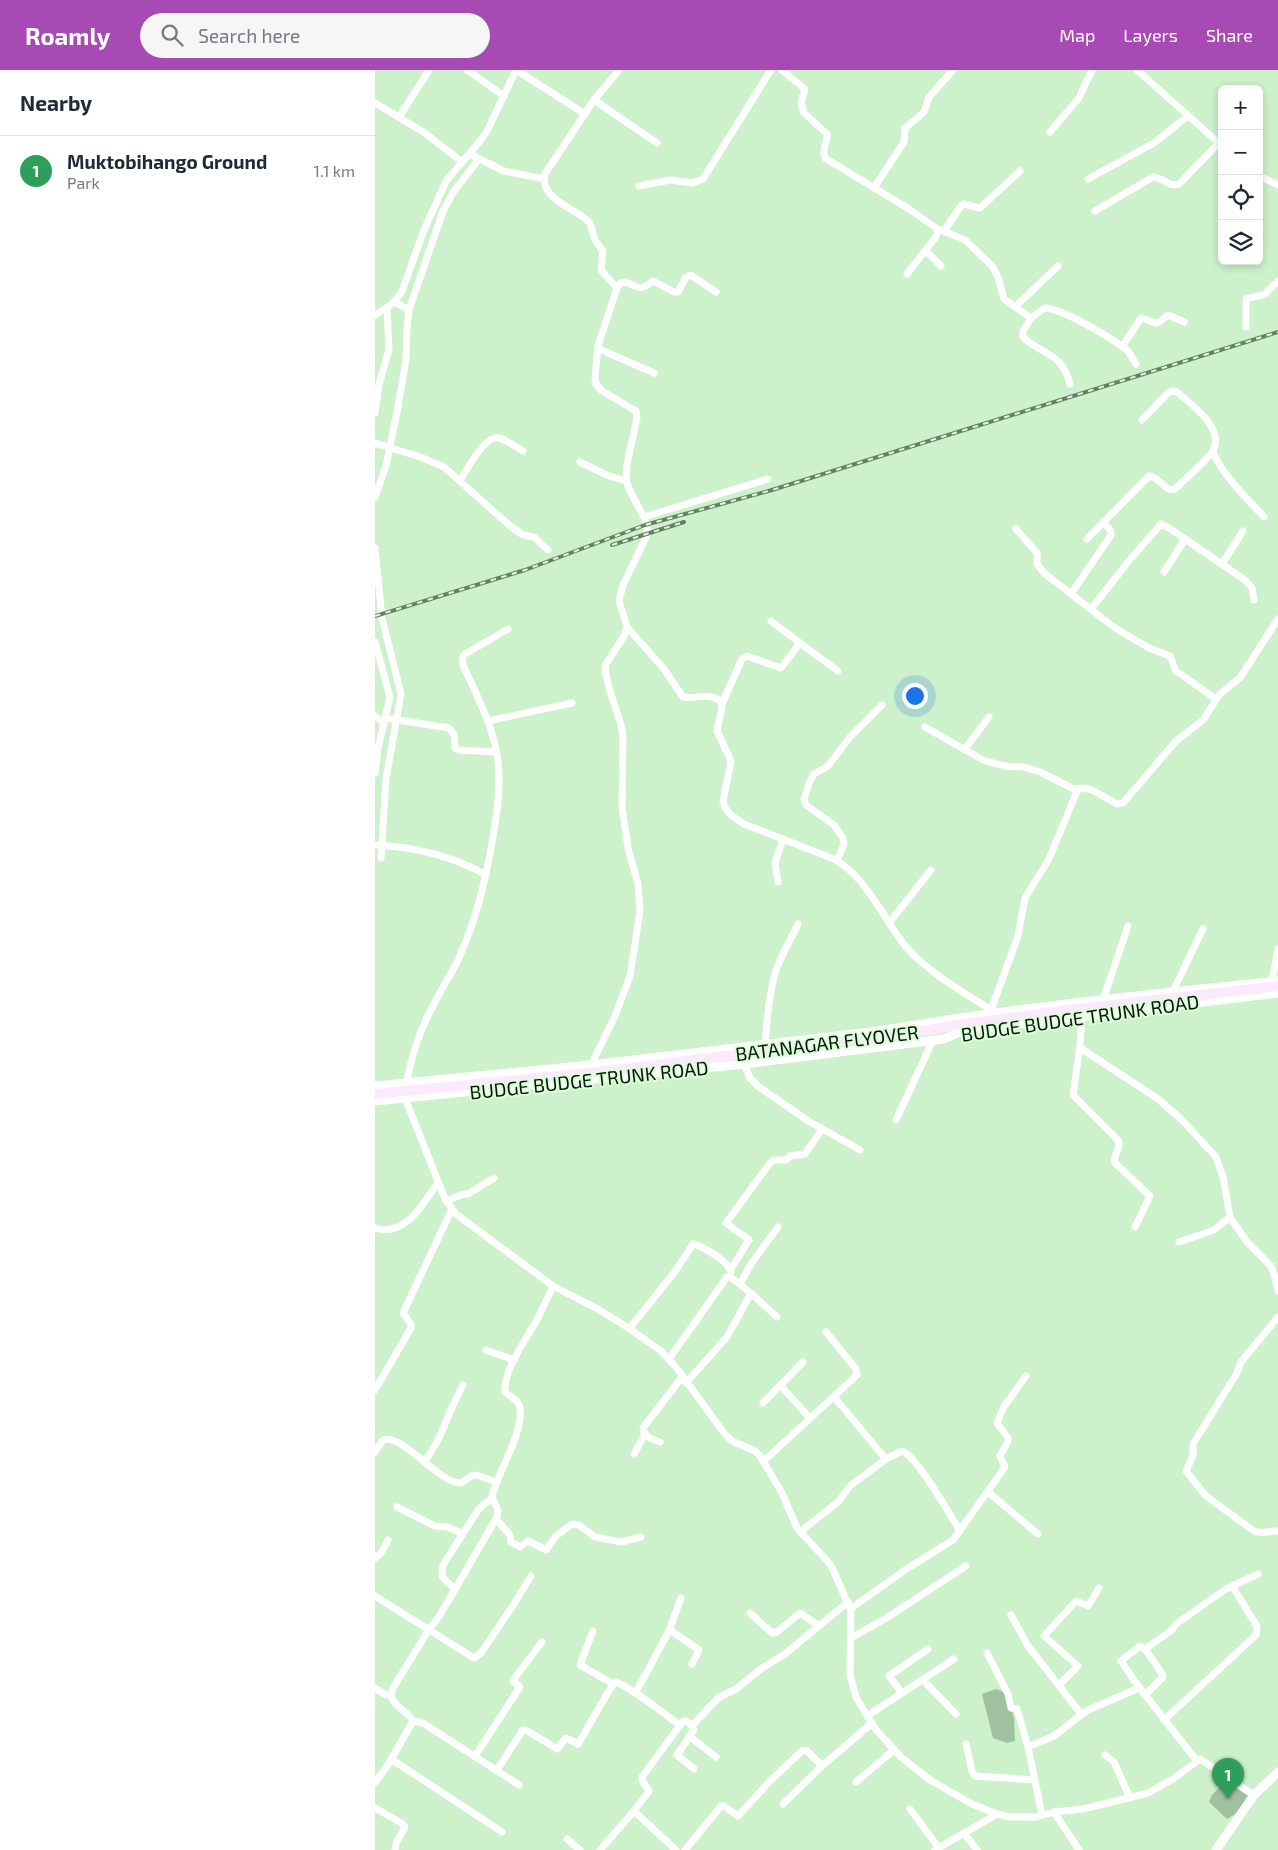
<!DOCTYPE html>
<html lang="en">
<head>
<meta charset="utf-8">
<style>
  body { margin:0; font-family:"Exo 2",sans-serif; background:#f6f6f7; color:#1f2937 }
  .controls { position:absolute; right:15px; top:15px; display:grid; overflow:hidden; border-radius:8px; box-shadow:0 2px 8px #0003 }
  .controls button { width:45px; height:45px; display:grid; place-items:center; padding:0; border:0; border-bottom:1px solid #e0e1e3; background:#fff; color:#1f2937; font:25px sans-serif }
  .you { position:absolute; left:539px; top:625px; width:18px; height:18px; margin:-12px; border:4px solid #fff; border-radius:50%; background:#1a73e8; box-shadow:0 0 0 8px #1a73e833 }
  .badge { display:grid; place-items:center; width:32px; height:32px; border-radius:50%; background:#a84ab3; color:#fff; font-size:16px; font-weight:700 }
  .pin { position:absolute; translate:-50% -41px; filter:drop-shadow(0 1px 2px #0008) }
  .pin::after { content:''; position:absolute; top:26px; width:18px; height:15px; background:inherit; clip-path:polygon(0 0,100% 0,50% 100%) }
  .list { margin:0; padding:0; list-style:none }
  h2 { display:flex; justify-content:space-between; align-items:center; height:65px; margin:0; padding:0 20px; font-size:21px }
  h2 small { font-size:16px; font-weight:400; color:#747a83 }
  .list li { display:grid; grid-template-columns:32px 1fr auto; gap:15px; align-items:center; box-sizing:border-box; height:70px; padding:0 20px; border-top:1px solid #e0e1e3 }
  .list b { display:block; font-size:19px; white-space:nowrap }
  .list p { margin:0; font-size:16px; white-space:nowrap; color:#747a83 }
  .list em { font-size:16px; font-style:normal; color:#747a83 }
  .icon { flex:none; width:28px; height:28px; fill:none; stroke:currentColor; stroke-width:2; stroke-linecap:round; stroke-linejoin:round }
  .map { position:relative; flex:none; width:903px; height:1780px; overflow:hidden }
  header { display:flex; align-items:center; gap:30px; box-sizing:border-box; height:70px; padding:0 25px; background:#a84ab3; color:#fff }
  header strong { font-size:24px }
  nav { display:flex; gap:28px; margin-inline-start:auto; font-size:18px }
  .search { width:350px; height:45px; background:#f6f6f7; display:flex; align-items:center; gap:12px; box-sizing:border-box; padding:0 18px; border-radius:28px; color:#747a83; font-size:19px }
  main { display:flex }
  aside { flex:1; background:#fff }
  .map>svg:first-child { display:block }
</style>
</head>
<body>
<header>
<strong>Roamly</strong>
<div class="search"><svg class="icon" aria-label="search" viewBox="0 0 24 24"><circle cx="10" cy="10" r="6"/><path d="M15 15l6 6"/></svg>Search here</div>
<nav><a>Map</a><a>Layers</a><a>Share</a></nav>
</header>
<main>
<aside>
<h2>Nearby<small></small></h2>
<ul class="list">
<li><span class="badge" style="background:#2e9e5b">1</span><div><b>Muktobihango Ground</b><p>Park</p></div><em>1.1 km</em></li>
</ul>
</aside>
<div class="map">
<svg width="903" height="1780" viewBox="0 0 903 1780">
  <rect width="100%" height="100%" fill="#cdf1cb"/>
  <g fill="#a1c09f">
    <polygon points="621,1619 631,1623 639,1648 640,1671 632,1673 618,1668 607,1624"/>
    <polygon points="851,1711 873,1726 862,1743 852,1749 834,1732 837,1725"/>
  </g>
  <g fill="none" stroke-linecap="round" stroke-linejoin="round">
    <g stroke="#fff" stroke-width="7">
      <polyline points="92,0 129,26"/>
      <polyline points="141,0 210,44"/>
      <path d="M407 0 430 19 426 33 429 43 452 64C453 73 446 79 450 88L534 139 561 158 562 164 560 168 532 204"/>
      <polyline points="762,0 846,75"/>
      <polyline points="219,30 282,73"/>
      <polyline points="0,33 50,63 87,92"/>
      <polyline points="24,47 54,0"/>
      <polyline points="675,62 704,28 717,0"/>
      <polyline points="95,84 129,101 169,109"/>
      <polyline points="884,106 903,115"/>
      <polyline points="713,109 779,73 813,46"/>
      <polyline points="264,116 295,110 317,113 328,109 396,0"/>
      <polyline points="499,118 529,72 530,58 549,42 554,27 578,0"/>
      <path d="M720 141 778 107C788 107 794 118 804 114L844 73"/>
      <path d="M561 158 590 170 617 196 623 207 629 229 656 248 670 238C688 239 739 269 753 281 756 285 758 290 761 294"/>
      <polyline points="569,161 586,136 589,134 605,138 645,101"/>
      <polyline points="550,180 566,196"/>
      <path d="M242 218 246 213 251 212C265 218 265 221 278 211L299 222H303L311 207 316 205 341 222"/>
      <polyline points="640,237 683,196"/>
      <polyline points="34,240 68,141 79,121 104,89"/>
      <path d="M0 245C12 238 20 233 27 221L49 160 68 118 72 110 105 71 112 61 141 0"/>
      <path d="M656 248 648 261V267C668 286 687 282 695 314"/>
      <polyline points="871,257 871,229 890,224 903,211"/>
      <path d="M747 277 766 248C784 253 778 258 793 245L809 252"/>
      <polyline points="222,278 279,303"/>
      <polyline points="0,343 4,315 14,279 12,239"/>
      <polyline points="0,373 45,387 69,397 135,456 148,465 159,467 173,480"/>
      <path d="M838 381C843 400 875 432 889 447"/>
      <polyline points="205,392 234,406 251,411"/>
      <path d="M85 410C92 400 110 364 124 368 132 370 141 377 148 381"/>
      <polyline points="0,427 11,396 23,337 31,289 32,258 34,240 20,232"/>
      <polyline points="269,447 393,409"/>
      <polyline points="641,459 662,483 662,494 669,503 740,558 774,578 795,586 801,601 841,629"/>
      <path d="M712 469 774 406C785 407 789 422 800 419 808 411 834 388 838 381 850 357 816 335 802 322L797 321 792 324 767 350"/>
      <polyline points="0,478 7,548 26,624 11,709 6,788"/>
      <polyline points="847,494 868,461"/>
      <polyline points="789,502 810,469"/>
      <polyline points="696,524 736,465 736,461 729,453"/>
      <polyline points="716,539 753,492 786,454 794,458 870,510 877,518 879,530"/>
      <polyline points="396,551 425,573"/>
      <path d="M252 557 289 599 308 627C324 630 329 621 346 631L347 637 342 661 356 691 348 732C351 744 360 748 369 754L459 789C494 809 507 848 532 878 553 902 588 922 616 940"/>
      <path d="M133 559 90 584 87 588 88 595C102 626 119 658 123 691 126 717 122 742 118 767 110 813 101 852 81 894 73 909 64 923 57 938 42 966 33 996 30 1028L70 1129 81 1144 178 1216 221 1238 252 1257 286 1281 301 1297 349 1363 357 1371 380 1381 385 1386 407 1423 422 1458 455 1494 459 1502 476 1541 475 1605 481 1627 499 1657 513 1673 526 1687 555 1710 597 1734 622 1744 635 1747H661L679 1742 708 1739 773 1723 798 1709 825 1689 879 1725"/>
      <polyline points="0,572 15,627 3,678 0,703"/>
      <polyline points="347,634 367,589 372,586 406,598 425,573 463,601"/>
      <polyline points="0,646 9,654"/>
      <polyline points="10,648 74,658 79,664 80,678 84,680 121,682"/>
      <polyline points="113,651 197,633"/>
      <polyline points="550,657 608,690 629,696 649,697 665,702 699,719 708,718 717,720 742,734 748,733 801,671 828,650 844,625 865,608 903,549"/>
      <polyline points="589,680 614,647"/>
      <path d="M0 775C40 777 76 785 111 805"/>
      <polyline points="462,791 469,774 468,768 459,755 431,735 429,729 435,711 439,704 453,696 475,667 507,635"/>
      <polyline points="403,812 400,793 408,769"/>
      <polyline points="514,853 556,800"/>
      <polyline points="897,911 903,879"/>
      <polyline points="797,923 828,859"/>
      <polyline points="728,930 753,856"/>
      <polyline points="615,943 643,866 650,828 674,789 703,719"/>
      <polyline points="707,946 705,975 707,979 783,1029 806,1049 841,1087 848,1107 855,1147 872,1172 895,1195 898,1201 903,1221"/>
      <path d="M390 974C392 950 394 924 401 900 407 884 416 869 423 854"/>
      <path d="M705 976 698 1025 743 1070C747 1079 737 1084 740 1093L775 1126 760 1157"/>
      <polyline points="369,994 375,1008 384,1017 435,1052 485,1080"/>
      <path d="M216 995 240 946 255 906 265 841 263 814 253 778 247 737 248 666 246 655 234 618 230 600 231 594 249 566 252 557 244 531 248 515 273 463 269 447 257 425 251 411 252 394 262 348 261 341 227 321 221 314 220 307 223 276 242 218 226 200 228 181 220 170 215 153C202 139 163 129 170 104L219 30 244 0"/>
      <polyline points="521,1050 558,970"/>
      <polyline points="71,1131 88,1124 93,1124 119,1108"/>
      <path d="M0 1158C32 1167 47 1134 63 1113"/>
      <polyline points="804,1172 839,1160 855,1147"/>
      <polyline points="356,1199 374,1170 351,1153 395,1093 399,1090 411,1090 415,1086 430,1084 447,1059"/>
      <polyline points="365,1214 376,1194 403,1157"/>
      <path d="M903 1247 866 1292 862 1303 818 1374V1386L811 1401 831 1426 879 1461C887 1465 895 1460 903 1461"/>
      <path d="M254 1259 299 1203 318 1174C328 1176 354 1192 356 1202"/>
      <polyline points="111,1280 139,1290"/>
      <polyline points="294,1289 352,1207 354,1206 376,1223 402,1247"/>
      <polyline points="311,1313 352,1267 376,1223"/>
      <polyline points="405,1315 435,1348"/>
      <polyline points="0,1320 36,1258 36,1254 28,1243 77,1139"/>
      <polyline points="459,1327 511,1389"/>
      <polyline points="388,1333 428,1292"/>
      <path d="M285 1372C278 1369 269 1368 268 1358L307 1307"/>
      <path d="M0 1382 8 1370C28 1363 64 1414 86 1413L96 1406 101 1405 122 1412"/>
      <polyline points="259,1384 270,1364"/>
      <polyline points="389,1391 482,1305 481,1299 451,1262"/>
      <path d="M49 1392C68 1368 73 1341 88 1315"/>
      <polyline points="613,1422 663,1464"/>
      <polyline points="22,1437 60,1456 73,1457 88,1464"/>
      <polyline points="121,1449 135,1465 136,1472 145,1477 153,1471 171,1480 181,1466 197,1454 204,1455 220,1467 246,1472 266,1467"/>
      <path d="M425 1462 464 1431 475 1416 511 1389 527 1381C542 1386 575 1445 585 1461"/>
      <polyline points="0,1488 6,1483 13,1470"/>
      <polyline points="80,1519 67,1507 68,1495 103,1440 110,1433 117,1430"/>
      <polyline points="0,1526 99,1588 106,1583 139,1534 156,1506"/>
      <polyline points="475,1539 533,1498 578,1470 630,1397 625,1386 633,1371 633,1368 622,1353 628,1338 651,1306"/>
      <polyline points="375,1543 397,1563 402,1562 425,1543 444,1556"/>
      <polyline points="636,1545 653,1576 706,1644"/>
      <polyline points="295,1560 324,1580 317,1594"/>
      <path d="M218 1561 205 1595 238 1614 241 1612C265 1623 283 1640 305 1655"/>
      <polyline points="476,1568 513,1547 591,1496"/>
      <polyline points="770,1579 788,1605 787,1608 770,1625"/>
      <polyline points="612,1583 633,1624 636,1638 642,1639 653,1677"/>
      <polyline points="548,1610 581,1644"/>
      <polyline points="684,1615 703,1596 669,1566 701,1531 713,1536 724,1518"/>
      <polyline points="0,1618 11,1625 16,1625"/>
      <polyline points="261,1622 294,1561 306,1528"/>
      <polyline points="527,1623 514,1606 553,1579"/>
      <polyline points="492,1646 579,1589"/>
      <polyline points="789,1650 881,1565 882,1556 857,1516"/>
      <polyline points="38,1651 48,1653 144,1715"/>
      <polyline points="317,1656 319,1660 302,1685 319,1699"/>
      <polyline points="314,1666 341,1687"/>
      <polyline points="591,1674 597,1701 600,1706 660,1710"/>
      <polyline points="730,1685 739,1692 755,1728"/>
      <polyline points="100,1686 145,1617 138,1611 139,1609 167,1572"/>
      <polyline points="16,1689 127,1762"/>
      <polyline points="822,1691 763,1616 746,1591 765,1576 770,1579 797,1560 801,1554 851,1519 883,1504"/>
      <polyline points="122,1700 148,1660 151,1660 182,1679 191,1668 203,1674 238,1614"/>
      <path d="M0 1712 13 1695 38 1651C32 1639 11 1635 18 1618L53 1561 65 1545 122 1447 123 1441 117 1426C122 1404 152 1357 144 1335 142 1329 134 1326 130 1322 128 1299 153 1267 163 1248 168 1237 173 1227 178 1216"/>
      <polyline points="481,1712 519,1680"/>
      <polyline points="408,1734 447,1696"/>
      <polyline points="0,1738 28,1754 30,1757 21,1773 20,1780"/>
      <polyline points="535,1739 564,1778"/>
      <polyline points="679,1742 704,1780"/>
      <polyline points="667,1745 653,1677 679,1666 711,1641 764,1618"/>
      <polyline points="589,1763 602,1780"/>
      <polyline points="192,1769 205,1780"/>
      <polyline points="225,1780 259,1741"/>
      <polyline points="301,1780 259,1741 274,1721 267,1710 267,1707 308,1651 311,1651 317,1656 343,1628 361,1619 387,1598 410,1584 473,1532"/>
      <polyline points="310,1780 346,1736 349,1736 363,1746 396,1710 427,1681 431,1680 447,1696 497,1653"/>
      <polyline points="560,1780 622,1744"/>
    </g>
    <g stroke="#fff" stroke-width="9">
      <path d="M0 1016 216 995 504 961C637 938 770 925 903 911"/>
      <polyline points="0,1031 369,994 569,969 587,961 903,923"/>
      <polyline points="841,1780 879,1725 903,1702"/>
    </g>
    <polyline stroke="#fbeafd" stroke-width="10" points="0,1024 224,1002 556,960 581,955 693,940 903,916"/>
    <defs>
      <g id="rail">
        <polyline points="237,475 309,452"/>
        <polyline points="0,546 150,500 270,455 397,420 903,262"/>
      </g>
    </defs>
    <use href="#rail" stroke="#677f66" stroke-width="4"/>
    <use href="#rail" stroke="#dafed8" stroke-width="2" stroke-dasharray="5.5" stroke-linecap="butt"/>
  </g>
  <g text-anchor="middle" stroke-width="4" stroke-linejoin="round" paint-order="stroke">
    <g font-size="19" fill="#071307" stroke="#dafed8">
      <text transform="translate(705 948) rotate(-8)" y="7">BUDGE BUDGE TRUNK ROAD</text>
      <text transform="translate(452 973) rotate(-7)" y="7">BATANAGAR FLYOVER</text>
      <text transform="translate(214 1010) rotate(-6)" y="7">BUDGE BUDGE TRUNK ROAD</text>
    </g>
  </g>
</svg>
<div class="controls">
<button>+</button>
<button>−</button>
<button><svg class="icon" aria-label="locate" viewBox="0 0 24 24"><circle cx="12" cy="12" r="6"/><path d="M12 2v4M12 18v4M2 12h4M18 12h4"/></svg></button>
<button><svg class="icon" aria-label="layers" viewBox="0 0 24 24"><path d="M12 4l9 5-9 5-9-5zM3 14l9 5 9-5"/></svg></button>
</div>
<div class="you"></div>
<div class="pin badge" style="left:853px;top:1729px;background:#2e9e5b">1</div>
</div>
</main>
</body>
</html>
